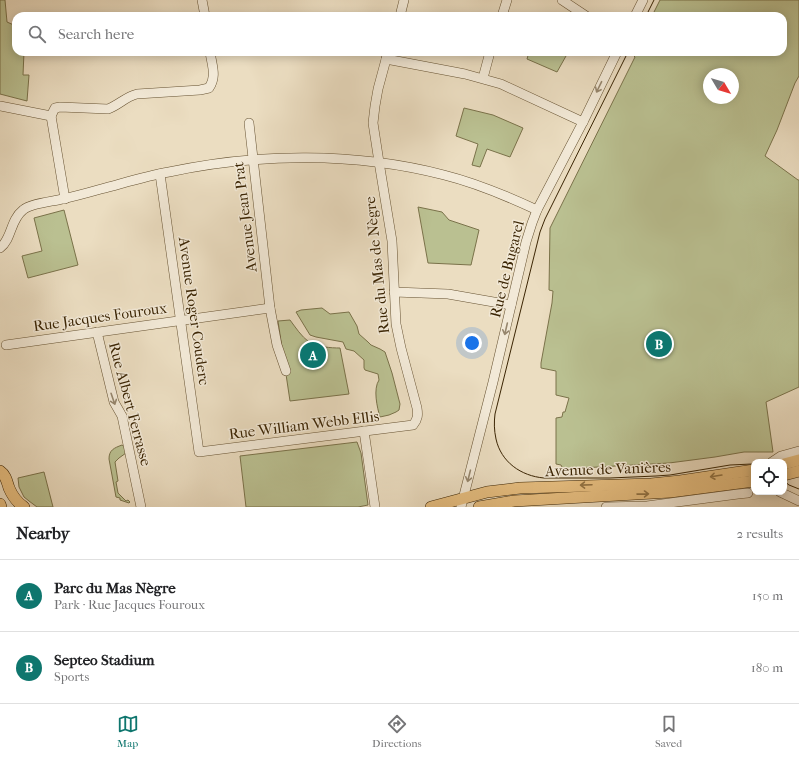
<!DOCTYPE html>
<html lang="en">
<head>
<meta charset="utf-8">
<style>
  body { margin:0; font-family:"IM FELL French Canon",serif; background:#f6f6f6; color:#202124 }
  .controls { position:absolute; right:12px; bottom:12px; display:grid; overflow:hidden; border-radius:8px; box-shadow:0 2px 10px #0003 }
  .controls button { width:36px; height:36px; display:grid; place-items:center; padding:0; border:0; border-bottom:1px solid #e0e0e0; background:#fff; color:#202124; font:20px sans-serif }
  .compass { position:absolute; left:703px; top:68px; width:36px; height:36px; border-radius:50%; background:#fff; box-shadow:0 2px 10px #0003; rotate:128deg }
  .you { position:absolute; left:472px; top:343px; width:14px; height:14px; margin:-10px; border:3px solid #fff; border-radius:50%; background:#1a73e8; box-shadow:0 0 0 6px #1a73e833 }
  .badge { display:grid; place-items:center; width:26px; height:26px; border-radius:50%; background:#0f766e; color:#fff; font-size:13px; font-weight:700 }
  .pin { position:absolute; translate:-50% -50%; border:2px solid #fff; box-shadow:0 1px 4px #0006 }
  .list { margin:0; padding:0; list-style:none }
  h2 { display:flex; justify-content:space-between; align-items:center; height:52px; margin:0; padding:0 16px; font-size:17px }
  h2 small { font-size:13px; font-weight:400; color:#757577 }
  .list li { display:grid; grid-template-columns:26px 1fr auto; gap:12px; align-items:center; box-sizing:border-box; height:72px; padding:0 16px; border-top:1px solid #e0e0e0 }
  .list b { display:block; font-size:15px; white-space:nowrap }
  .list p { margin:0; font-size:13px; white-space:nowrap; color:#757577 }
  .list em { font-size:13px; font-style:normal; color:#757577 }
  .icon { flex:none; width:22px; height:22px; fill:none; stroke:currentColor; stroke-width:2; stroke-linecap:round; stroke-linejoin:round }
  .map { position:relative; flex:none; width:799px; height:507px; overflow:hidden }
  .search { position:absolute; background:#fff; box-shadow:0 2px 10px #0003; left:12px; right:12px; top:12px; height:44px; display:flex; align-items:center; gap:10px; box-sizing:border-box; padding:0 14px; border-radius:12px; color:#757577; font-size:15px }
  .sheet { height:196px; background:#fff }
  nav { display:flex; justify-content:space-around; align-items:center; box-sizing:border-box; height:56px; border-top:1px solid #e0e0e0; background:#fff; font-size:11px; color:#757577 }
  nav a { display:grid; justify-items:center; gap:2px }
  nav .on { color:#0f766e }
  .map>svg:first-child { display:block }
</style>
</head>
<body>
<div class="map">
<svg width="799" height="507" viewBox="0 0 799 507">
  <rect width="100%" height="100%" fill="#ebddc1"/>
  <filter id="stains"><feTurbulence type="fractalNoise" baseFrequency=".005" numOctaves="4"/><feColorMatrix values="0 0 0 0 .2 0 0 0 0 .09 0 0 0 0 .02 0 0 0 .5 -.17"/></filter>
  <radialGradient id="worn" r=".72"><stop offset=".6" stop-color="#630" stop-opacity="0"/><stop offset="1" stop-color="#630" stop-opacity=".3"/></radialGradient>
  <g fill="#bac091" stroke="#7a724a" fill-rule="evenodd">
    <polygon points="0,0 5,0 7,22 16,26 16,52 24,52 23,75 29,75 27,101 0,94"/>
    <path d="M660 0H799V76L795 83 777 130 765 156 798 180H799V387L766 402 773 452H744L715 457 669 463 563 469 561 465 556 464V418L562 417 563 412H565L569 398 556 395V371L541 368V363L552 303 553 291 549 290 550 228 635 57 633 55 634 52H783V16H652ZM709 74H733V98H709Z"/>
    <polygon points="529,52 564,52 566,56 557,72 527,59"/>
    <polygon points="464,108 493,115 523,128 510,157 487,149 480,167 472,165 478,144 456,136"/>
    <polygon points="418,207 442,212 449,220 479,230 471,265 428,263"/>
    <polygon points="64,210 78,265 28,278 22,256 42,251 34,218"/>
    <path d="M322 308 330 314 349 312 357 326 359 334 368 342 371 345 380 349 385 352 392 373 400 404 399 410 396 412 389 415 380 417C377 407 373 389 379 380L378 374 365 370 364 368V360L354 351 346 349 343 342 316 337 310 335 296 312 301 310Z"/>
    <path d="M290 320C296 328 301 336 309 342 317 347 331 348 340 348L349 394 290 401 278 321Z"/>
    <polygon points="357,442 361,453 368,505 358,507 246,507 240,456"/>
    <path d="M122 445 125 447 124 448H125L126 453 119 458 115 462 118 481 116 482 118 493 126 501 128 500 130 502 129 503 120 500V498L116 497 109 459C109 450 114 448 122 445Z"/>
    <polygon points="44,472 53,507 37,507 29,501 24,497 19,487 18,478"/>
  </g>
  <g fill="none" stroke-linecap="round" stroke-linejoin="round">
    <defs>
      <g id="minor">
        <polyline points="202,0 205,16"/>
        <polyline points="562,0 586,16"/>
        <polyline points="400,16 404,0"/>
        <polyline points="502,16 507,0"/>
        <polyline points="635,16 643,0"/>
        <polyline points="386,59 465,74 501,84 583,122"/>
        <polyline points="483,78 490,52"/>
        <polyline points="0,106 51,116"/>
        <path d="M51 116 55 108 60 107 108 109C119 105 125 97 137 94L200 90 209 88C217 76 212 66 210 52"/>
        <polyline points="51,116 65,199"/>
        <polyline points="249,123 270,308 277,345 286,371"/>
        <path d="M160 174 199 452 413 425C418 419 418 415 417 408L401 348 396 324 392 241 379 162 373 123 375 106 378 89 388 52"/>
        <path d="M0 248C12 239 10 220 23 210 30 204 48 202 58 200 72 197 87 193 101 189 124 183 146 176 169 172 257 153 356 152 444 175 476 183 507 196 537 210"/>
        <polyline points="394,292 448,294 511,305"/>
        <polyline points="97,332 114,402 122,416 141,507"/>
        <polyline points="6,345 270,308"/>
        <polyline points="364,431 375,507"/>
        <polyline points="772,462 781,456 799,451"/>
        <polyline points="780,492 799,501"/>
        <polyline points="461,507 493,382 526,242 532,223 537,210 583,122 617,52"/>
        <polyline points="606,507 647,506 738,494 748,493"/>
      </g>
      <g id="major">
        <polyline points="784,464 799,460"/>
        <path d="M0 471C6 475 7 482 9 488 12 495 18 503 24 507"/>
        <polyline points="784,475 799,471"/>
        <polyline points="0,504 1,507"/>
        <polyline points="431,507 487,492 520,488 651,484 680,481 754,470"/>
        <polyline points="479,507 514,501 670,492 754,481"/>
      </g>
    </defs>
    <use href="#minor" stroke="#665232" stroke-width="10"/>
    <use href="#major" stroke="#3a2403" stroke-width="12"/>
    <use href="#minor" stroke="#f2e9d7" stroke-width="9"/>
    <use href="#major" stroke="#e6be80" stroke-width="11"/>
    <g stroke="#3a2403" stroke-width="1">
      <polyline points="646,16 654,0"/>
      <path d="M628 52 545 219 540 232 495 414C494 422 494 430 496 439 501 462 521 476 544 478H610L656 476 670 475 730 465 752 464 754 465"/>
      <polyline points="784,481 789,485 799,489"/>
    </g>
  </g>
  <defs><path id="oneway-shaft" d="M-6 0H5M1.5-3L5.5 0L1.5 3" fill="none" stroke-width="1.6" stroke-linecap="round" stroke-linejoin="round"/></defs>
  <g stroke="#96866d">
    <use href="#oneway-shaft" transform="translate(599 87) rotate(116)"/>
    <use href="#oneway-shaft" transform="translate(506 329) rotate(103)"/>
    <use href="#oneway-shaft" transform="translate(113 399) rotate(71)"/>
    <use href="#oneway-shaft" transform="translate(469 476) rotate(104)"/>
  </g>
  <g stroke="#907142">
    <use href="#oneway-shaft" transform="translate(716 476) rotate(171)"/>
    <use href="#oneway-shaft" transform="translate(586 485) rotate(178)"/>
    <use href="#oneway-shaft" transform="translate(643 494) rotate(-1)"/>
  </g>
  <g text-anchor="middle" stroke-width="3" stroke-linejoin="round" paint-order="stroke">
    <g font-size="15" fill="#3a2403" stroke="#f2e9d7">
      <text transform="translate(245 217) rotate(-97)" y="5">Avenue Jean Prat</text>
      <text transform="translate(377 265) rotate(-96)" y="5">Rue du Mas de Nègre</text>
      <text transform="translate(507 269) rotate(-76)" y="5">Rue de Bugarel</text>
      <text transform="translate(194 311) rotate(82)" y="5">Avenue Roger Couderc</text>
      <text transform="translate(100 317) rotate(-8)" y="5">Rue Jacques Fouroux</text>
      <text transform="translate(130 404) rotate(75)" y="5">Rue Albert Ferrasse</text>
      <text transform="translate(304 425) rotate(-7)" y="5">Rue William Webb Ellis</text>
      <text transform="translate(608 469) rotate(-2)" y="5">Avenue de Vanières</text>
    </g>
  </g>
  <rect width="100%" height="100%" filter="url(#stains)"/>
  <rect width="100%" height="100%" fill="url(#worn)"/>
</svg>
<div class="controls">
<button><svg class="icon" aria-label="locate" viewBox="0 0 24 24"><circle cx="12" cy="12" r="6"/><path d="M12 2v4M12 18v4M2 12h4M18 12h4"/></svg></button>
</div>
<svg class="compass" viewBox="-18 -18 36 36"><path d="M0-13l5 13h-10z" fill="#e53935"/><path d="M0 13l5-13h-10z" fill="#757577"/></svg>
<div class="you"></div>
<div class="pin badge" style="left:313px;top:355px">A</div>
<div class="pin badge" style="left:659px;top:344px">B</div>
<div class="search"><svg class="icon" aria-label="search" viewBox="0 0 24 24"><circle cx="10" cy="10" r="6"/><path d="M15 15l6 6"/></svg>Search here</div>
</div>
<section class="sheet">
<h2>Nearby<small>2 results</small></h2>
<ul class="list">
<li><span class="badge">A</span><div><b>Parc du Mas Nègre</b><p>Park · Rue Jacques Fouroux</p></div><em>150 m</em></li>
<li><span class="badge">B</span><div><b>Septeo Stadium</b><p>Sports</p></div><em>180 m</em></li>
</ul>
</section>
<nav>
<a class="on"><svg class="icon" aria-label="map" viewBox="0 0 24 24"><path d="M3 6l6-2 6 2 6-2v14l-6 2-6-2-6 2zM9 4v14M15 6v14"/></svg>Map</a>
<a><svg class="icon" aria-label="directions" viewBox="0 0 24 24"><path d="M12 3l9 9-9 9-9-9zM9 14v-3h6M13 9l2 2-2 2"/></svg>Directions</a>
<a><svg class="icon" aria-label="saved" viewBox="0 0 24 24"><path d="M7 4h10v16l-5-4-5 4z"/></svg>Saved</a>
</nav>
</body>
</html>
